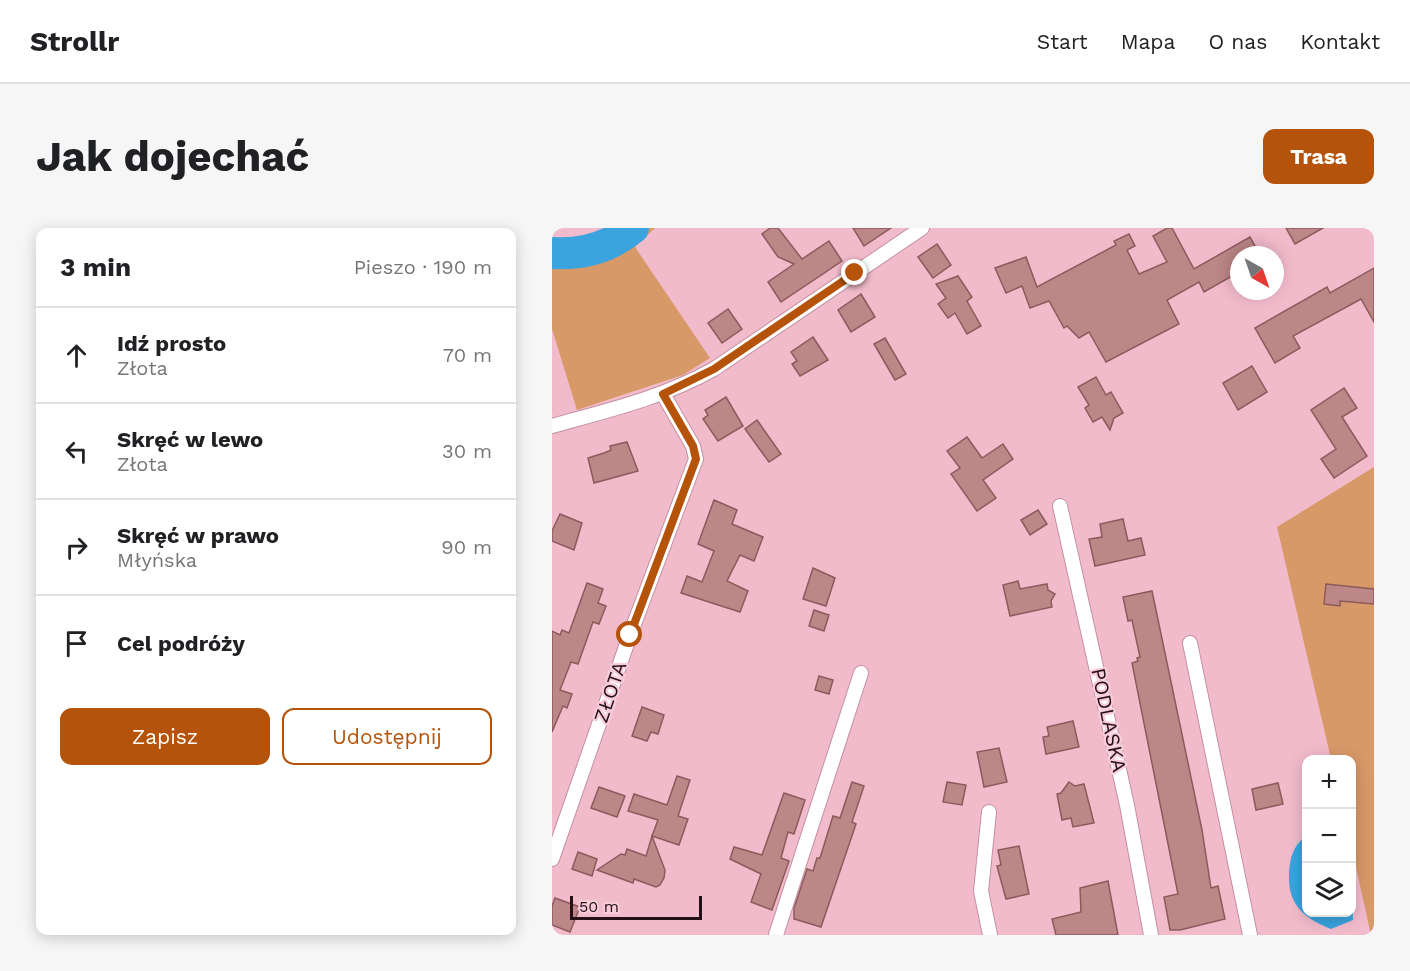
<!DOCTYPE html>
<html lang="pl">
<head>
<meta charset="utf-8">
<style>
  body { margin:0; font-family:"Work Sans",sans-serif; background:#f6f6f6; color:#202124 }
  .controls { position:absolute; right:18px; bottom:18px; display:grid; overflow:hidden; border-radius:12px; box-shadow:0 3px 15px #0003 }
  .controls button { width:54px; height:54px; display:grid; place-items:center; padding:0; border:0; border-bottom:2px solid #e0e0e0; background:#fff; color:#202124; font:30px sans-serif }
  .compass { position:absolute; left:678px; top:18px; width:54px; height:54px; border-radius:50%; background:#fff; box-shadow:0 3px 15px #0003; rotate:140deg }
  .scale { position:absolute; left:18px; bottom:15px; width:132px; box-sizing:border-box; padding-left:6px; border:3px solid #241118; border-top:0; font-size:16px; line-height:21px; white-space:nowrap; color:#241118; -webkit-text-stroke:4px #f9ccd9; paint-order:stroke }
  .stop { position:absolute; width:18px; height:18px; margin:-14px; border:4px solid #b45309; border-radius:50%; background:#fff }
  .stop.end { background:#b45309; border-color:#fff; box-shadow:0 2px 6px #0008 }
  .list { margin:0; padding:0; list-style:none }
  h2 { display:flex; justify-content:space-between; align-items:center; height:78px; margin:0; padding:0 24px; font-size:26px }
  h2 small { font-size:20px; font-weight:400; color:#757577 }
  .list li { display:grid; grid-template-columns:39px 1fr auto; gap:18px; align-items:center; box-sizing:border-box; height:96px; padding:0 24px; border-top:2px solid #e0e0e0 }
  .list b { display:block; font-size:22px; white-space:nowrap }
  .list p { margin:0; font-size:20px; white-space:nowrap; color:#757577 }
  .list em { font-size:20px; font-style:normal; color:#757577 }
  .actions { display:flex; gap:12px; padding:18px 24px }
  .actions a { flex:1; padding:14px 0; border:2px solid #b45309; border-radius:12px; text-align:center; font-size:21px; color:#b45309 }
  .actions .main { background:#b45309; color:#fff }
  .icon { flex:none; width:33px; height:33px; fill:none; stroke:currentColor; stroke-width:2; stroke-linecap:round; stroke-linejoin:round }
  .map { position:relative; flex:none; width:822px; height:707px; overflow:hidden; border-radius:12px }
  header { display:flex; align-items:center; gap:36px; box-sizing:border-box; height:84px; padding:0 30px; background:#fff; border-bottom:2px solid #e0e0e0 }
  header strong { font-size:28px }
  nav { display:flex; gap:33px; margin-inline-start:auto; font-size:21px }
  .intro { display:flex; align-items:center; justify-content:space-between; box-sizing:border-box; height:144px; padding:0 36px }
  h1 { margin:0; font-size:42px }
  .button { padding:15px 27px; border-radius:12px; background:#b45309; color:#fff; font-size:21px; font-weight:700 }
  main { display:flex; gap:36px; padding:0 36px }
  aside { flex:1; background:#fff; border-radius:12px; box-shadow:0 3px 15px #0003 }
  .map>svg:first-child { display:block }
</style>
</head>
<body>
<header>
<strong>Strollr</strong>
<nav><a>Start</a><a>Mapa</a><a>O nas</a><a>Kontakt</a></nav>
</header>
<div class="intro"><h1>Jak dojechać</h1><a class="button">Trasa</a></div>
<main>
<aside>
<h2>3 min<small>Pieszo · 190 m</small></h2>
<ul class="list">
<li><svg class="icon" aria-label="ahead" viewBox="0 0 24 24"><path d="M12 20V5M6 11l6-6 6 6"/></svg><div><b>Idź prosto</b><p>Złota</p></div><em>70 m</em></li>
<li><svg class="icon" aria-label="left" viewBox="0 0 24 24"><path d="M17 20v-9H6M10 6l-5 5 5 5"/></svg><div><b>Skręć w lewo</b><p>Złota</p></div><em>30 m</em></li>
<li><svg class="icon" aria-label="right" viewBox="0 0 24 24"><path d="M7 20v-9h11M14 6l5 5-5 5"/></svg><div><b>Skręć w prawo</b><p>Młyńska</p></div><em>90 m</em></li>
<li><svg class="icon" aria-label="arrive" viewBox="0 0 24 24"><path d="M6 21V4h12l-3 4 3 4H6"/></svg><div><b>Cel podróży</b></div></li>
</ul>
<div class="actions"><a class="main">Zapisz</a><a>Udostępnij</a></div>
</aside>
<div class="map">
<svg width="822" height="707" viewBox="0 0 822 707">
  <rect width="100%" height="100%" fill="#f2bbcc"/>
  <g fill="#d89969">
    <path d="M90 0H103L83 19 158 130 131 147 25 182 0 101V32C34 33 64 24 90 0Z"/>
    <polygon points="822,239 822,707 819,707 800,621 800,532 779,531 725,299"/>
  </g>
  <path fill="#3ba4df" d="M752 609H754V684H800V667L801 692 779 701C752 690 736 677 737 647 738 630 740 621 752 609Z"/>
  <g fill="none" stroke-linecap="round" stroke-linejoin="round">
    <path stroke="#3ba4df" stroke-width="32" d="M0 25C30 27 58 19 81 0"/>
  </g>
  <g fill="#bd8788" stroke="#8d5a5c" stroke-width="1.5">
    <polygon points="218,0 226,0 250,31 277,13 290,33 229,74 216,54 242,36 226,29 210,6"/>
    <polygon points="301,0 339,0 312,18"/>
    <polygon points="615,0 620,0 642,41 698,9 708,27 687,27 687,44 652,64 647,54 615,72 627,96 554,134 537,104 527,110 515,98 512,100 497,73 478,80 470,58 454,65 443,40 474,29 485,59 564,17 562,13 577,6 583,18 575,22 587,46 615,34 601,8"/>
    <polygon points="734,0 771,0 743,16"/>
    <polygon points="385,16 399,37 381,50 366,29"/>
    <polygon points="822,40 822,94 809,71 741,108 748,120 723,135 703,100 775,59 778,65"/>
    <polygon points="406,48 420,69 415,73 429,98 415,106 403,85 396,90 386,76 394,70 384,56"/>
    <polygon points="309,66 323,89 299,104 286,82"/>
    <polygon points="176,81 190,101 170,115 156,95"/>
    <polygon points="261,109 276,132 248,148 240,136 245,133 239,124"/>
    <polygon points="333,110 354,146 343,152 322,116"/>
    <polygon points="700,138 715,164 686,182 671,155"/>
    <polygon points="544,149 554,167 559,164 571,185 562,190 558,202 550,189 541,194 533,180 537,177 526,159"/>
    <polygon points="792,160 805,180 790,189 815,228 782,250 769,231 784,221 759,182"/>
    <polygon points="174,169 191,198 166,213 151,191 156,187 153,182"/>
    <polygon points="205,192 229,226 217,234 193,201"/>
    <polygon points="415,209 430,230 451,216 461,231 431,252 444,270 425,283 399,246 408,240 395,223"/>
    <polygon points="75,214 86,243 42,255 36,230 52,225 59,222 58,218"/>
    <polygon points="162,272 185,282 180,296 211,309 202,333 188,327 175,353 196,363 188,384 129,365 135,348 150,354 162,323 146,316"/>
    <polygon points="486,282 495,296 478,307 469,292"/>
    <polygon points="8,286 30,295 22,322 0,313 0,303"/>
    <polygon points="571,291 576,313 589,310 593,327 543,338 537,311 550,309 548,296"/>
    <polygon points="261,340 283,350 274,378 251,371"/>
    <polygon points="466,353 468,361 495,356 496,362 503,366 499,373 500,379 458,388 451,357"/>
    <polygon points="35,355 51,361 46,375 54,378 47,396 41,394 26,436 19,434 8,462 20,466 15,480 11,478 0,504 0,403 8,407 10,402 17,405"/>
    <polygon points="774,356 822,361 822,376 788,373 788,378 772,376"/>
    <polygon points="600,363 650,602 659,660 666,658 673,691 628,702 618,702 612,669 626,666 580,435 586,433 585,430 588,429 580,392 576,393 571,369"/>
    <polygon points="262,382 277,387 272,403 257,398"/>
    <polygon points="267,448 281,452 277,466 263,462"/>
    <polygon points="90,479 112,487 106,506 99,504 95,513 80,508"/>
    <polygon points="521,493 527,519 494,526 491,509 497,508 495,499"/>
    <polygon points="447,520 455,554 432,559 425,524"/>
    <polygon points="125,548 138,552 126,588 136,591 127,617 100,608 106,592 76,583 82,566 115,577"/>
    <polygon points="300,554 312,558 300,594 304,596 269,699 242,691 242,680 255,641 261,643 265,630 268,630 281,588 288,590"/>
    <polygon points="395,554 414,557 410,577 391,574"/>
    <polygon points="517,554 523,558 532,556 542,595 521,599 519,590 510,592 505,566 509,565"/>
    <polygon points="726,555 731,576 704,582 700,561"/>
    <polygon points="47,559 73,568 65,589 39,580"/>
    <polygon points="232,565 253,572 242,606 236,604 229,630 237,633 220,682 199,674 209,646 178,631 182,619 210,627"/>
    <polygon points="100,608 113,642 112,650 108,657 104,659 82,651 81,655 45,642 69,626 73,627 75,621 94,628"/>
    <polygon points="467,618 477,666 454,671 445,638 449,637 446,622"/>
    <polygon points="26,624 45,631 40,648 20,641"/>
    <polygon points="556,653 566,707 504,707 500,691 529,684 528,660"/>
    <polygon points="3,670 28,679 18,704 0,697 0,678"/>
  </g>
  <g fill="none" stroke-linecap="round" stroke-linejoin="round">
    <defs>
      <g id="street">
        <path d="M0 198C57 182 110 170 162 141L370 0"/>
        <polyline points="508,278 575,577 599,707"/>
        <polyline points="638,415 698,707"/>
        <polyline points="437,584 429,663 438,707"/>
        <polyline points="0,631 78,407 144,231 141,218 111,166"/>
        <polyline points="224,707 309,445"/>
      </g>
    </defs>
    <use href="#street" stroke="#c490a1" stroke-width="16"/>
    <use href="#street" stroke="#fff" stroke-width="14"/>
  </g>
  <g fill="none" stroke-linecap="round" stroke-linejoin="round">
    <polyline stroke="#b45309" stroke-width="8" points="78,407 144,231 141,218 111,166 162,141 303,45"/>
  </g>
  <g text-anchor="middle" stroke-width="4.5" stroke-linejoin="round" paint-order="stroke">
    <g font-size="20" fill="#241118" stroke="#f9ccd9">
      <text transform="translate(58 464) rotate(-71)" y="7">ZŁOTA</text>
      <text transform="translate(557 492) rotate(78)" y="7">PODLASKA</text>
    </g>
  </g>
</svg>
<div class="controls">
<button>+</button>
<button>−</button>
<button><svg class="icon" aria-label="layers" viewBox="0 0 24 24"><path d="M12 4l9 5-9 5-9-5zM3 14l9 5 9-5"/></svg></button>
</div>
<svg class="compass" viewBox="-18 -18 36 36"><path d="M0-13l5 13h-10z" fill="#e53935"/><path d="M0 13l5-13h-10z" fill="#757577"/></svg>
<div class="scale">50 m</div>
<div class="stop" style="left:78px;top:407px"></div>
<div class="stop end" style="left:303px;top:45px"></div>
</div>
</main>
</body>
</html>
